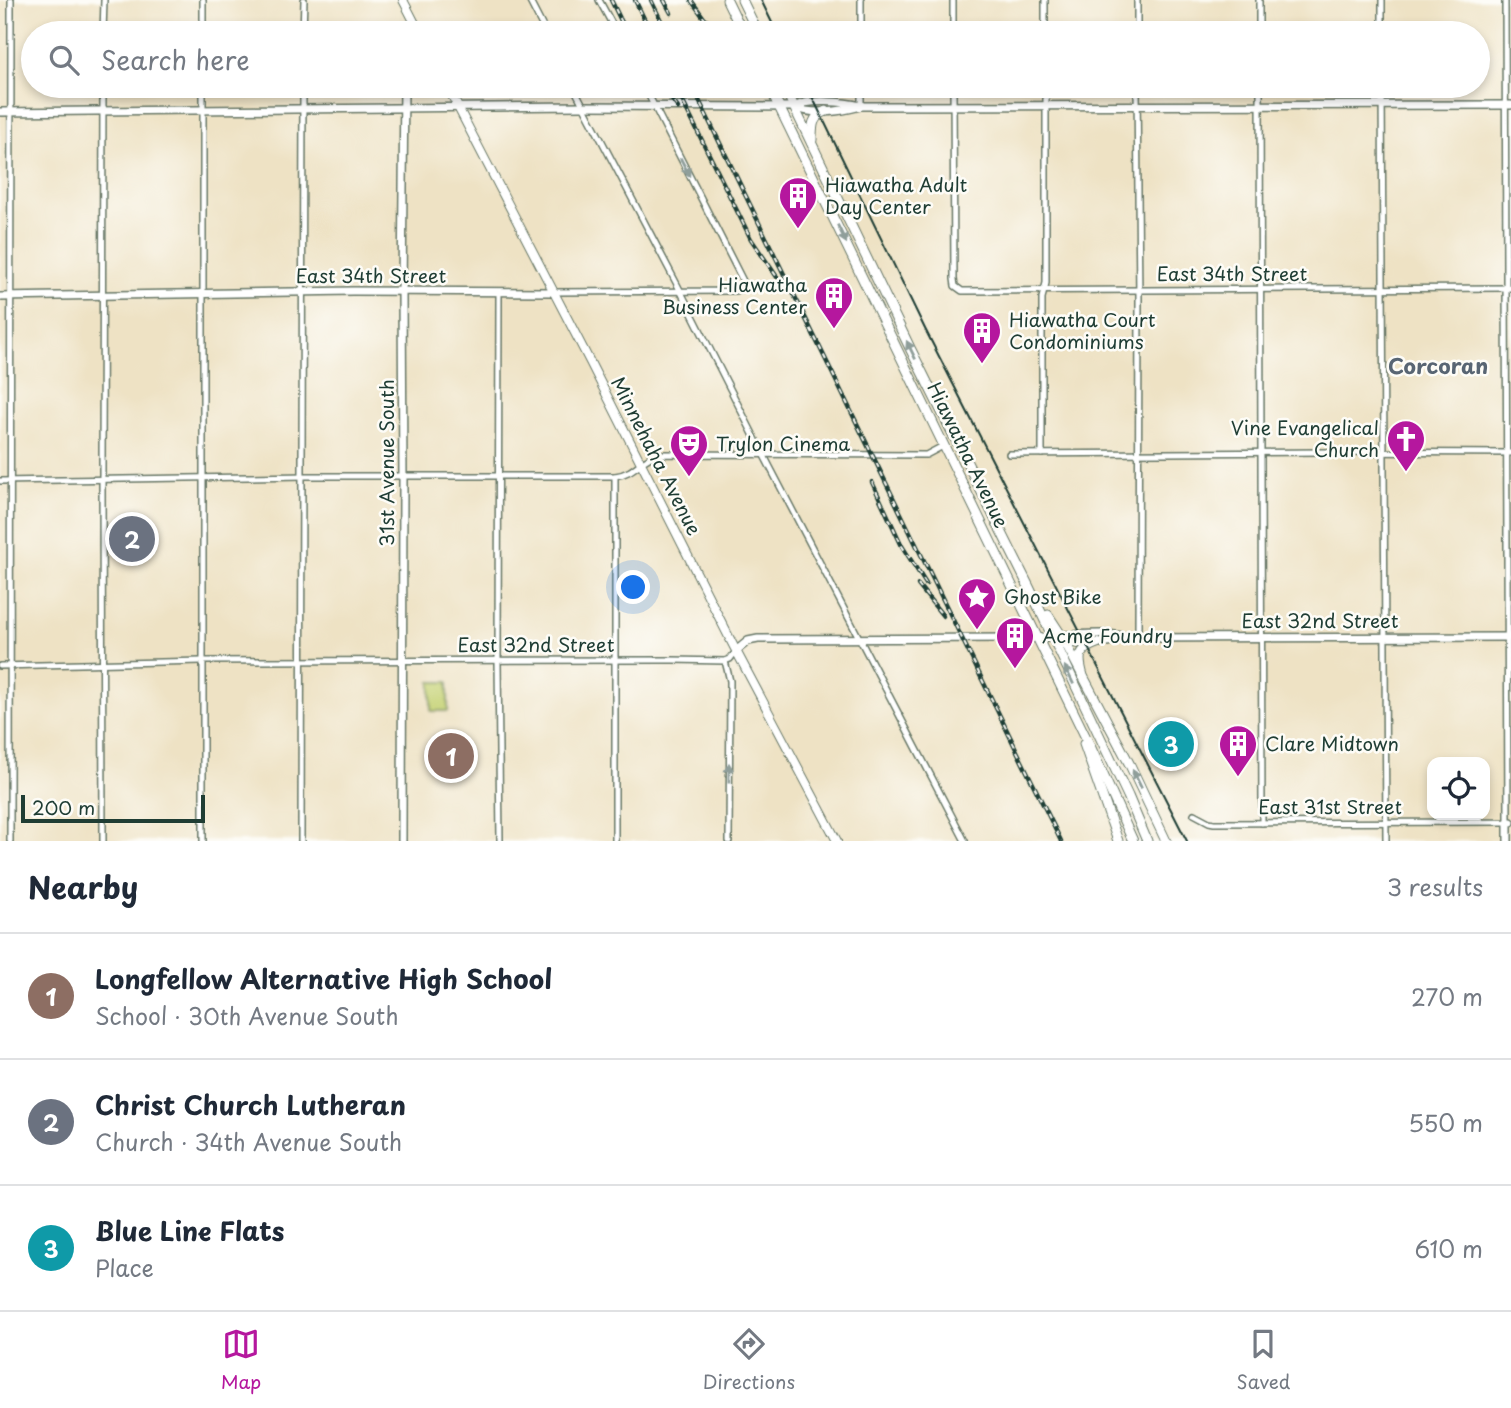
<!DOCTYPE html>
<html lang="en">
<head>
<meta charset="utf-8">
<style>
  body { margin:0; font-family:"Playpen Sans",sans-serif; background:#f6f6f7; color:#1f2937 }
  .controls { position:absolute; right:21px; bottom:21px; display:grid; overflow:hidden; border-radius:14px; box-shadow:0 4px 10px #0003 }
  .controls button { width:63px; height:63px; display:grid; place-items:center; padding:0; border:0; border-bottom:2px solid #e0e1e3; background:#fff; color:#1f2937; font:35px sans-serif }
  .scale { position:absolute; left:21px; bottom:18px; width:184px; box-sizing:border-box; padding-left:7px; border:4px solid #1f3d34; border-top:0; font-size:19px; line-height:24px; white-space:nowrap; color:#1f3d34; -webkit-text-stroke:5px #fdfcf7; paint-order:stroke }
  .you { position:absolute; left:634px; top:588px; width:24px; height:24px; margin:-18px; border:5px solid #fff; border-radius:50%; background:#1a73e8; box-shadow:0 0 0 10px #1a73e833 }
  .badge { display:grid; place-items:center; width:46px; height:46px; border-radius:50%; background:#b5179e; color:#fff; font-size:23px; font-weight:700 }
  .pin { position:absolute; translate:-50% -50%; border:4px solid #fff; box-shadow:0 2px 7px #0006 }
  .list { margin:0; padding:0; list-style:none }
  h2 { display:flex; justify-content:space-between; align-items:center; height:91px; margin:0; padding:0 28px; font-size:30px }
  h2 small { font-size:23px; font-weight:400; color:#747a83 }
  .list li { display:grid; grid-template-columns:46px 1fr auto; gap:21px; align-items:center; box-sizing:border-box; height:126px; padding:0 28px; border-top:2px solid #e0e1e3 }
  .list b { display:block; font-size:26px; white-space:nowrap }
  .list p { margin:0; font-size:23px; white-space:nowrap; color:#747a83 }
  .list em { font-size:23px; font-style:normal; color:#747a83 }
  .icon { flex:none; width:38px; height:38px; fill:none; stroke:currentColor; stroke-width:2; stroke-linecap:round; stroke-linejoin:round }
  .map { position:relative; flex:none; width:1511px; height:841px; overflow:hidden }
  .search { position:absolute; background:#fff; box-shadow:0 4px 10px #0003; left:21px; right:21px; top:21px; height:77px; display:flex; align-items:center; gap:18px; box-sizing:border-box; padding:0 24px; border-radius:38px; color:#747a83; font-size:26px }
  .sheet { height:469px; background:#fff }
  nav { display:flex; justify-content:space-around; align-items:center; box-sizing:border-box; height:98px; border-top:2px solid #e0e1e3; background:#fff; font-size:19px; color:#747a83 }
  nav a { display:grid; justify-items:center; gap:4px }
  nav .on { color:#b5179e }
  .map>svg:first-child { display:block }
</style>
</head>
<body>
<div class="map">
<svg width="1511" height="841" viewBox="0 0 1511 841">
  <rect width="100%" height="100%" fill="#fdfcf7"/>
  <filter id="ink" filterUnits="userSpaceOnUse"><feTurbulence type="fractalNoise" baseFrequency=".0143" numOctaves="2"/><feDisplacementMap in="SourceGraphic" scale="14" xChannelSelector="R" yChannelSelector="G"/><feConvolveMatrix kernelMatrix="1 2 1 2 8 2 1 2 1" color-interpolation-filters="sRGB"/></filter>
  <filter id="wash" filterUnits="userSpaceOnUse"><feTurbulence type="fractalNoise" baseFrequency=".00686" numOctaves="4" result="noise"/><feDisplacementMap in="SourceGraphic" scale="28" xChannelSelector="R" yChannelSelector="G"/><feGaussianBlur stdDeviation="1.57" result="paint"/><feColorMatrix in="noise" values="0 0 0 0 0 0 0 0 0 0 0 0 0 0 0 0 0 1.4 0 .05"/><feComposite in="paint" operator="in"/></filter>
  <g filter="url(#wash)">
    <rect width="100%" height="100%" fill="#eee2c4"/>
    <rect fill="#c4d172" stroke="#728753" stroke-width="2" x="431" y="682" width="17" height="29"/>
  </g>
  <g filter="url(#ink)">
    <g fill="none" stroke-linecap="round" stroke-linejoin="round">
      <defs>
        <g id="minor">
          <polyline points="529,0 546,33"/>
          <polyline points="599,0 617,33"/>
          <polyline points="861,0 861,33"/>
          <polyline points="953,0 953,33"/>
          <polyline points="1045,0 1045,33"/>
          <polyline points="1137,0 1137,33"/>
          <polyline points="1259,0 1259,33"/>
          <polyline points="1382,0 1382,33"/>
          <polyline points="103,33 104,0"/>
          <polyline points="203,33 203,0"/>
          <polyline points="303,33 304,0"/>
          <polyline points="203,86 203,841"/>
          <polyline points="573,86 681,292 759,446 965,841"/>
          <polyline points="953,86 954,279 955,286 962,291 1511,288"/>
          <polyline points="1137,86 1139,299 1138,637"/>
          <polyline points="1260,86 1262,823"/>
          <polyline points="1382,86 1386,841"/>
          <polyline points="861,106 861,86"/>
          <polyline points="499,292 498,661 500,841"/>
          <polyline points="553,292 735,291 742,289 743,281 644,86"/>
          <polyline points="1009,454 1323,452 1511,453"/>
          <polyline points="1042,454 1042,298 1046,283 1046,86"/>
          <path d="M0 481 307 476H615C637 473 640 458 659 454L926 455 943 446"/>
          <polyline points="725,661 730,681 729,841"/>
          <polyline points="0,666 202,661 672,660 725,661 730,659 737,650"/>
          <polyline points="1194,814 1209,822 1214,823 1508,822 1505,0"/>
          <polyline points="10,841 11,0"/>
          <polyline points="103,841 102,478 103,86"/>
          <path d="M301 841C302 589 301 337 303 86"/>
          <polyline points="615,841 615,476"/>
        </g>
        <g id="tertiary">
          <path d="M795 107C807 98 846 102 861 106L1511 105"/>
          <path d="M0 112 583 106 795 107C812 116 842 111 861 106"/>
          <polyline points="0,297 353,291 553,292"/>
          <path d="M1063 638 1066 635H1071C1090 634 1111 632 1129 638L1511 637"/>
          <path d="M737 650 748 641 758 639 1053 638C1060 638 1063 641 1069 642 1081 646 1116 642 1128 638"/>
          <polyline points="402,841 403,481 402,290 404,86"/>
          <polyline points="1508,841 1508,822 1511,822"/>
        </g>
        <g id="secondary">
          <polyline points="403,0 420,33"/>
          <polyline points="447,86 590,362 733,645 837,841"/>
        </g>
        <path id="primary" d="M1097 643C1077 650 1078 658 1083 676L1130 765 1166 841"/>
        <g id="trunk">
          <polyline points="727,0 743,33"/>
          <polyline points="742,0 758,33"/>
          <polyline points="769,86 1091,748 1133,841"/>
          <polyline points="784,86 910,348 1029,587 1128,796 1147,841"/>
          <path d="M812 140C812 125 812 117 826 111"/>
          <polyline points="1048,615 1063,638 1083,676"/>
          <polyline points="1084,744 1118,841"/>
        </g>
      </defs>
      <use href="#minor" stroke="#677766" stroke-width="8"/>
      <use href="#tertiary" stroke="#677766" stroke-width="10"/>
      <use href="#secondary" stroke="#677766" stroke-width="10"/>
      <use href="#primary" stroke="#677766" stroke-width="11"/>
      <use href="#trunk" stroke="#677766" stroke-width="11"/>
      <use href="#minor" stroke="#fff" stroke-width="5"/>
      <use href="#tertiary" stroke="#fff" stroke-width="7"/>
      <use href="#secondary" stroke="#fff" stroke-width="8"/>
      <use href="#primary" stroke="#fff" stroke-width="9"/>
      <use href="#trunk" stroke="#fff" stroke-width="9"/>
      <g stroke="#1f3d34" stroke-width="2">
        <polyline points="761,0 777,33"/>
        <polyline points="807,86 925,329 1187,841"/>
      </g>
      <defs>
        <g id="rail">
          <polyline points="611,0 627,33"/>
          <polyline points="635,0 651,33"/>
          <polyline points="651,0 667,33"/>
          <polyline points="664,0 671,13"/>
          <polyline points="691,0 704,18 719,33"/>
          <polyline points="676,24 680,33"/>
          <polyline points="662,86 678,108"/>
          <polyline points="675,86 751,239 777,277"/>
          <polyline points="692,86 1061,841"/>
          <polyline points="872,482 902,546 926,584"/>
          <polyline points="918,585 943,616"/>
        </g>
      </defs>
      <use href="#rail" stroke="#1f3d34" stroke-width="4.5"/>
      <use href="#rail" stroke="#fdfcf7" stroke-width="2" stroke-dasharray="5" stroke-linecap="butt"/>
    </g>
    <defs><path id="oneway-solid" d="M-6-.8H1V-3.2L6.5 0L1 3.2V.8H-6Z" transform="scale(1.75)"/></defs>
    <g fill="#8f9e9a">
      <use href="#oneway-solid" transform="translate(685 167) rotate(63)"/>
      <use href="#oneway-solid" transform="translate(842 234) rotate(64)"/>
      <use href="#oneway-solid" transform="translate(911 350) rotate(-116)"/>
      <use href="#oneway-solid" transform="translate(1069 675) rotate(-116)"/>
      <use href="#oneway-solid" transform="translate(729 773) rotate(-90)"/>
      <use href="#oneway-solid" transform="translate(1137 779) rotate(-116)"/>
    </g>
  </g>
  <defs>
    <symbol id="building-pin" viewBox="-11 -11 22 30"><path d="M0 17L-7.5 6A9.5 9.5 0 1 1 7.5 6Z" fill="#b5179e" stroke="#fdfcf7"/><path d="M-4-6H4V6H1V3H-1V6H-4ZM-2.5-4.3h1.7v1.8h-1.7ZM.8-4.3h1.7v1.8H.8ZM-2.5-1h1.7V.8h-1.7ZM.8-1h1.7V.8H.8Z" fill="#fff"/></symbol>
    <symbol id="church-pin" viewBox="-11 -11 22 30"><path d="M0 17L-7.5 6A9.5 9.5 0 1 1 7.5 6Z" fill="#b5179e" stroke="#fdfcf7"/><path d="M-1.2-6h2.4v3.5h3.3v2.4h-3.3V6h-2.4V-.1h-3.3v-2.4h3.3Z" fill="#fff"/></symbol>
    <symbol id="theatre-pin" viewBox="-11 -11 22 30"><path d="M0 17L-7.5 6A9.5 9.5 0 1 1 7.5 6Z" fill="#b5179e" stroke="#fdfcf7"/><path d="M-5-5.5Q0-4 5-5.5V0Q5 5 0 6Q-5 5-5 0ZM-3.3-2.5H-1v1.5H-3.3ZM1-2.5H3.3v1.5H1ZM-2.8 1Q0 5.5 2.8 1Z" fill="#fff"/></symbol>
    <symbol id="sight-pin" viewBox="-11 -11 22 30"><path d="M0 17L-7.5 6A9.5 9.5 0 1 1 7.5 6Z" fill="#b5179e" stroke="#fdfcf7"/><path d="M0-6L1.8-2.2L6-1.7L2.9 1.2L3.7 5.4L0 3.3L-3.7 5.4L-2.9 1.2L-6-1.7L-1.8-2.2Z" fill="#fff"/></symbol>
  </defs>
  <g fill-rule="evenodd">
    <use href="#building-pin" x="776" y="174" width="44" height="60"/>
    <use href="#building-pin" x="812" y="274" width="44" height="60"/>
    <use href="#building-pin" x="960" y="309" width="44" height="60"/>
    <use href="#church-pin" x="1384" y="417" width="44" height="60"/>
    <use href="#theatre-pin" x="667" y="422" width="44" height="60"/>
    <use href="#sight-pin" x="955" y="575" width="44" height="60"/>
    <use href="#building-pin" x="993" y="614" width="44" height="60"/>
    <use href="#building-pin" x="1216" y="722" width="44" height="60"/>
  </g>
  <g text-anchor="middle" stroke-width="5" stroke-linejoin="round" paint-order="stroke">
    <g font-size="19" fill="#1f3d34" stroke="#fdfcf7" text-anchor="start">
      <text x="825" y="192">Hiawatha Adult<tspan x="825" dy="22">Day Center</tspan></text>
      <text x="807" y="292" text-anchor="end">Hiawatha<tspan x="807" dy="22">Business Center</tspan></text>
      <text x="1009" y="327">Hiawatha Court<tspan x="1009" dy="22">Condominiums</tspan></text>
      <text x="1379" y="435" text-anchor="end">Vine Evangelical<tspan x="1379" dy="22">Church</tspan></text>
      <text x="716" y="451">Trylon Cinema</text>
      <text x="1004" y="604">Ghost Bike</text>
      <text x="1042" y="643">Acme Foundry</text>
      <text x="1265" y="751">Clare Midtown</text>
    </g>
    <g font-size="19" fill="#1f3d34" stroke="#fdfcf7">
      <text x="1232" y="281">East 34th Street</text>
      <text x="371" y="283">East 34th Street</text>
      <text transform="translate(968 455) rotate(64)" y="7">Hiawatha Avenue</text>
      <text transform="translate(656 456) rotate(63)" y="7">Minnehaha Avenue</text>
      <text transform="translate(387 463) rotate(-90)" y="7">31st Avenue South</text>
      <text x="1320" y="628">East 32nd Street</text>
      <text x="536" y="652">East 32nd Street</text>
      <text x="1330" y="814">East 31st Street</text>
    </g>
    <g font-size="21" font-weight="bold" fill="#586573" stroke="#fdfcf7">
      <text x="1438" y="374">Corcoran</text>
    </g>
  </g>
</svg>
<div class="controls">
<button><svg class="icon" aria-label="locate" viewBox="0 0 24 24"><circle cx="12" cy="12" r="6"/><path d="M12 2v4M12 18v4M2 12h4M18 12h4"/></svg></button>
</div>
<div class="scale">200 m</div>
<div class="you"></div>
<div class="pin badge" style="left:451px;top:756px;background:#8d6e63">1</div>
<div class="pin badge" style="left:132px;top:539px;background:#6b7280">2</div>
<div class="pin badge" style="left:1171px;top:744px;background:#0f9aa8">3</div>
<div class="search"><svg class="icon" aria-label="search" viewBox="0 0 24 24"><circle cx="10" cy="10" r="6"/><path d="M15 15l6 6"/></svg>Search here</div>
</div>
<section class="sheet">
<h2>Nearby<small>3 results</small></h2>
<ul class="list">
<li><span class="badge" style="background:#8d6e63">1</span><div><b>Longfellow Alternative High School</b><p>School · 30th Avenue South</p></div><em>270 m</em></li>
<li><span class="badge" style="background:#6b7280">2</span><div><b>Christ Church Lutheran</b><p>Church · 34th Avenue South</p></div><em>550 m</em></li>
<li><span class="badge" style="background:#0f9aa8">3</span><div><b>Blue Line Flats</b><p>Place</p></div><em>610 m</em></li>
</ul>
</section>
<nav>
<a class="on"><svg class="icon" aria-label="map" viewBox="0 0 24 24"><path d="M3 6l6-2 6 2 6-2v14l-6 2-6-2-6 2zM9 4v14M15 6v14"/></svg>Map</a>
<a><svg class="icon" aria-label="directions" viewBox="0 0 24 24"><path d="M12 3l9 9-9 9-9-9zM9 14v-3h6M13 9l2 2-2 2"/></svg>Directions</a>
<a><svg class="icon" aria-label="saved" viewBox="0 0 24 24"><path d="M7 4h10v16l-5-4-5 4z"/></svg>Saved</a>
</nav>
</body>
</html>
